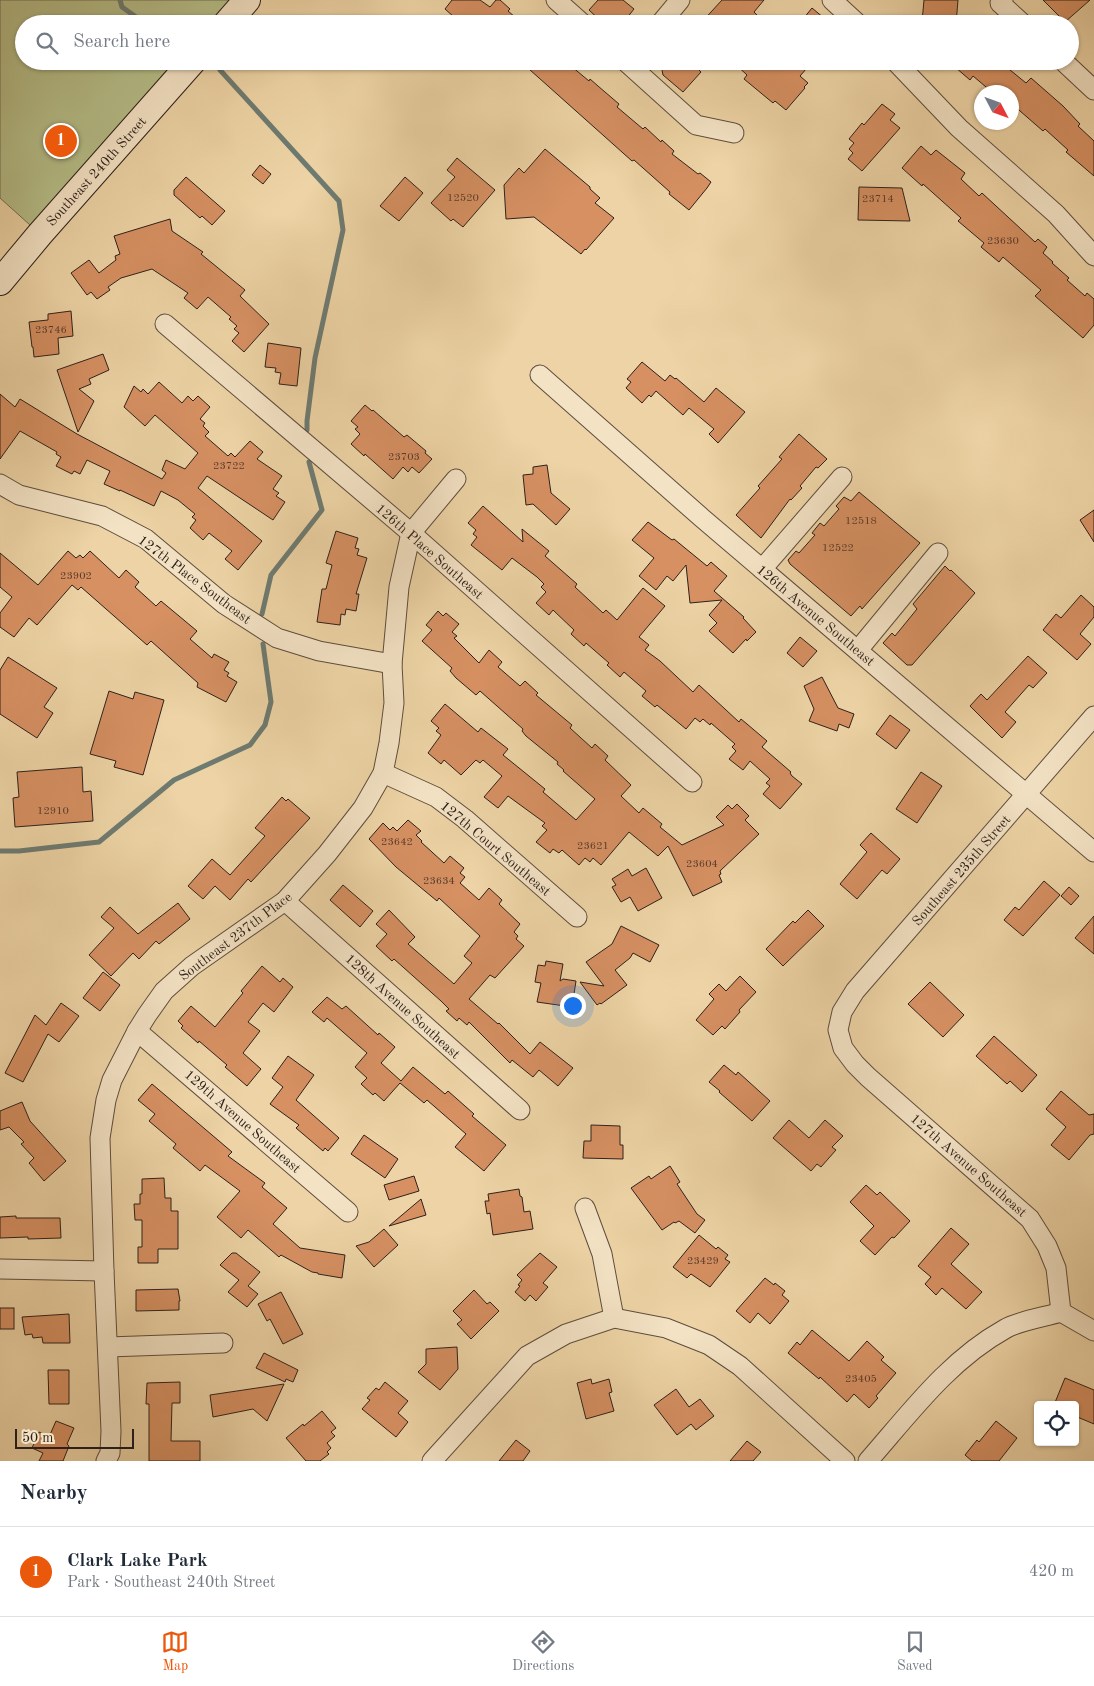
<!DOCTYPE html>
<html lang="en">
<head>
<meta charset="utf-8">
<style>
  body { margin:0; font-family:"Old Standard TT",serif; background:#f6f6f7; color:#1f2937 }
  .controls { position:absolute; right:15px; bottom:15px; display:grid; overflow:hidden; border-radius:5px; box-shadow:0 1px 4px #0004 }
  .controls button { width:45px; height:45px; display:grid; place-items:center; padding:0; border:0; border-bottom:1px solid #e0e1e3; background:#fff; color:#1f2937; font:25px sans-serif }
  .compass { position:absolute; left:974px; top:85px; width:45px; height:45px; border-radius:50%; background:#fff; box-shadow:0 1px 4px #0004; rotate:131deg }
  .scale { position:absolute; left:15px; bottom:12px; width:119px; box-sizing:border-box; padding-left:5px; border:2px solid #2e201b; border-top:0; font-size:14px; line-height:18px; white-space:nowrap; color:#2e201b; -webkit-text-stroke:4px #f3e2c4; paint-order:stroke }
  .you { position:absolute; left:572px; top:1005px; width:18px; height:18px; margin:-12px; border:4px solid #fff; border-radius:50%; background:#1a73e8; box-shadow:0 0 0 8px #1a73e833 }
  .badge { display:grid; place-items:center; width:32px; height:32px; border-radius:50%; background:#ea580c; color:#fff; font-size:16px; font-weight:700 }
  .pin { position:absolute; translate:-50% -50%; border:2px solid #fff; box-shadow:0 1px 5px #0006 }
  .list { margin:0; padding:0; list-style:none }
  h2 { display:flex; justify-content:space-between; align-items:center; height:65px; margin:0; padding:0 20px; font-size:21px }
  h2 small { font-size:16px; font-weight:400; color:#747a83 }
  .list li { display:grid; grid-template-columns:32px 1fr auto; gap:15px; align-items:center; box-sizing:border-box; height:90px; padding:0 20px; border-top:1px solid #e0e1e3 }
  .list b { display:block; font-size:19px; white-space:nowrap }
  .list p { margin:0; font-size:16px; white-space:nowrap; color:#747a83 }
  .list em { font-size:16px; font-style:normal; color:#747a83 }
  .icon { flex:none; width:28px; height:28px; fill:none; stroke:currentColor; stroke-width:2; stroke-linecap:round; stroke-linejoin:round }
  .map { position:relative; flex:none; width:1094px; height:1461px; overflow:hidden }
  .search { position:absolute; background:#fff; box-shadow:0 1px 4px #0004; left:15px; right:15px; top:15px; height:55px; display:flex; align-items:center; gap:12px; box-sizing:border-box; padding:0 18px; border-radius:28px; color:#747a83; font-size:19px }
  .sheet { height:155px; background:#fff }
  nav { display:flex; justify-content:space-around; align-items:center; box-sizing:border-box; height:70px; border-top:1px solid #e0e1e3; background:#fff; font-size:14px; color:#747a83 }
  nav a { display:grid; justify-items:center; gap:2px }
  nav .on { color:#ea580c }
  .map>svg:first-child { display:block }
</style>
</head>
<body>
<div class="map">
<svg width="1094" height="1461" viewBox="0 0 1094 1461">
  <rect width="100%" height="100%" fill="#edd3a5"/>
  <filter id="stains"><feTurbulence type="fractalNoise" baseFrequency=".004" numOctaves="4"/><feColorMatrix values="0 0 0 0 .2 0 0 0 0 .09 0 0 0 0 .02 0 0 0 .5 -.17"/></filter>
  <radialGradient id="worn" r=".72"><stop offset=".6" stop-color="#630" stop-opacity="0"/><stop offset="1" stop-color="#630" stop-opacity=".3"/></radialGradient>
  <polygon fill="#b5bd88" stroke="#726e52" points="0,0 247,0 226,24 24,24 24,61 193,61 40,234 0,198"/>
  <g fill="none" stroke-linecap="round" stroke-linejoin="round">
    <g stroke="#6e7b71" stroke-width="5">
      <polyline points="120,0 122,7 146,24"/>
      <polyline points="220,70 339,201 343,230 315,358 307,421 307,430"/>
      <polyline points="262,614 271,575 322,510 309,462"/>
      <polyline points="0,851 19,851 99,842 174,780 250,745 265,725 271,702 263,644"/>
    </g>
  </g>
  <g fill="#d69062" stroke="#2e201b">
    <polygon points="452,0 480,0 490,7 496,0 500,0 510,9 508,11 523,24 462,24 445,9"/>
    <polygon points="598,0 623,0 634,9 622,24 604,24 589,10"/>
    <polygon points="722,0 764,0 754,12 757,15 749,24 700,24"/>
    <polygon points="924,0 958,0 956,24 929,24 922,22"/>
    <polygon points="1043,0 1090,0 1065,22"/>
    <polygon points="812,8 831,24 799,24"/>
    <polygon points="520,61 565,61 589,81 590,79 598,86 619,104 617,107 643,129 645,127 661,142 662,140 674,151 672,154 698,174 700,173 711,182 707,188 689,210 669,194 670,192 634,160 632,161"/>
    <polygon points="670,61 707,61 699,70 701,72 683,92 663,75 662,70"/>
    <polygon points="732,61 813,61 800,76 808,83 804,87 805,88 786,110 775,101 773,103 744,79 747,75"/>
    <polygon points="948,61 999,61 1026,83 1031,78 1063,106 1080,124 1078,126 1094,141 1094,176 1066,152 1068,150 1045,129 1043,131 1012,104 1012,92 992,92 973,76 970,80"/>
    <polygon points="882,104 895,114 890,120 900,128 862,171 848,159 853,153 849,149 854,143 849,139 862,123 864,125"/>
    <polygon points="921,146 931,155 936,150 965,173 961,179 979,196 982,193 1035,242 1038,239 1047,247 1043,253 1053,262 1052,263 1069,278 1067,280 1085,296 1087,293 1094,299 1094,325 1083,338 1035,296 1041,290 1003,257 999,262 981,247 984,243 958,221 961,218 923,184 922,186 902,168"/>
    <polygon points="545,149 590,187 590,189 600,198 595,203 614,218 586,250 585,249 581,254 534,217 506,219 504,185 519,168 524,173"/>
    <polygon points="457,158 495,190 463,227 453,219 451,221 431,203 455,177 447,170"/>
    <polygon points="260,165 271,174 263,184 252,175"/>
    <polygon points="186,177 225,211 212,225 202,216 200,218 174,195 174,190"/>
    <polygon points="405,177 423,193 399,221 380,206"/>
    <polygon points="859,187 902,188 910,221 858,220"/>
    <polygon points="170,219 172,231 203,252 201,254 245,290 240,296 269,324 244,352 232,341 239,333 234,329 237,326 229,319 231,317 208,297 197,309 184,298 188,293 152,269 121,278 108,287 110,290 97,299 91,292 87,295 71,273 89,260 99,273 116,260 115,256 120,254 114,236"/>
    <polygon points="71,311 73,336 58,338 59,354 34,357 33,347 32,347 29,322 48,320 48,314"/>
    <polygon points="268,343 301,348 297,386 279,384 281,373 275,372 276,368 265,367"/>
    <polygon points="103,354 109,370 89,379 91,384 79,389 94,401 78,432 57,370"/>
    <polygon points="642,362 665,381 670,375 675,379 676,378 704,402 716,388 745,412 718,443 709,434 714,429 689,408 683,415 656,391 651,397 649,395 642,403 626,388 631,382 627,379"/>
    <polygon points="159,382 182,403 188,396 193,401 198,396 210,407 200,419 205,423 203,426 209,432 205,436 228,456 231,453 235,457 250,441 263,452 257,459 282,476 273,489 279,493 276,496 285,502 273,520 207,476 198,488 262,541 238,570 225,559 232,551 209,533 203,540 190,528 196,520 192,517 195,514 178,500 161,491 154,506 120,490 120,491 104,484 110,471 87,460 80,474 74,471 72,474 56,466 61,457 56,454 57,452 20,431 0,459 0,394 15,407 20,399 77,434 162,479 166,473 162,470 166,460 185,469 198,453 155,415 145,426 124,407 134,386 141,392 143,389 148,394"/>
    <polygon points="365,405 372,411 373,410 404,437 407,435 426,451 425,453 432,459 419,473 412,467 408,472 403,467 393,479 365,454 364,456 351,444 360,434 355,429 358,427 351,421"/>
    <polygon points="799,434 827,459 818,468 816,467 800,486 802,488 791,500 790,499 761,538 736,515 760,488 758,486 782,459 779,457"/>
    <polygon points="547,465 551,493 570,509 556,525 533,504 526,505 523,475 533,474 533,467"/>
    <polygon points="859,492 920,543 862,609 860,606 851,616 790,564 788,560 796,551 799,553 815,535 812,533 820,523 824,526 839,509 836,506 844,497 851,501"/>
    <polygon points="483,506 523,542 522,529 549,551 545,556 577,584 575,587 603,613 606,610 617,620 643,588 665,606 639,637 649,645 645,650 660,661 693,692 699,685 739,722 741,719 747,724 767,741 762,747 791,772 790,773 792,776 802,784 780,809 763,794 770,786 766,783 770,779 750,761 743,770 729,759 736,751 732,747 735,744 711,723 710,725 703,719 700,722 695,718 686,729 657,705 655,707 642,696 646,691 624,672 620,677 607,665 609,663 586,643 584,646 571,634 574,630 553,610 549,615 536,603 546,592 541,587 544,584 537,577 512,558 502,570 471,545 477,537 473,534 476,530 468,523"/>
    <polygon points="1094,510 1094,542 1080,520"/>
    <polygon points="648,522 672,540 674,539 707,566 711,562 727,576 714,591 744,617 743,618 756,632 747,641 746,639 733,653 709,631 717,623 709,615 722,600 690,603 686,565 673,581 667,576 656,590 639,576 654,558 632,540"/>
    <polygon points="336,531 358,538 355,548 359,549 357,555 367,558 356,594 359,594 356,611 346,609 345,615 341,614 340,625 317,622 322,589 326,589 332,565 326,563"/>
    <polygon points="68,551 76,558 80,555 83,558 90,551 119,578 126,570 139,582 135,587 156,606 161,601 197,631 190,639 212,658 214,654 229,662 224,670 229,673 227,676 237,682 226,702 197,687 198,683 151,641 147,645 81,587 78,590 72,585 37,625 29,618 14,637 0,627 0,613 12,597 0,587 0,553 38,585"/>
    <polygon points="945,566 950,571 951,570 975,593 912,665 907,665 883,643 892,633 895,636 917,609 913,604"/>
    <polygon points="1081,595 1094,607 1094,617 1080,634 1091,644 1077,660 1043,630 1056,614 1061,618"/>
    <polygon points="438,611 443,616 446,613 459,624 452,632 457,636 454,638 479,663 489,650 502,662 498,667 520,686 525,681 538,693 536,695 572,725 570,728 592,748 595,744 608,756 605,760 631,785 621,796 639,813 643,808 662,824 660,827 682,845 724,825 716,817 728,805 732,809 737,804 749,816 745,820 759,834 720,871 721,874 719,875 722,882 693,896 668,846 658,856 629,832 601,865 593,858 590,862 585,858 579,865 562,850 559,853 553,849 550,853 536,842 547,830 542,826 545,823 508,796 498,808 484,797 502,776 483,760 480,763 476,760 461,775 444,760 441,764 428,753 441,735 436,731 439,728 431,721 445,704 478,732 481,728 508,749 503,755 545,789 543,792 576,820 595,799 563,771 564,770 557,764 558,762 526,736 522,731 523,729 480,691 476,695 456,678 450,671 452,668 422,641 432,630 426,625"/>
    <polygon points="800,637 817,651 803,667 787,653"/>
    <polygon points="1028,656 1047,673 1033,688 1029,685 1005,712 1016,722 1002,738 970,706 981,694 987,700"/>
    <polygon points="8,657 57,688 44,707 53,713 37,738 0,714 0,670"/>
    <polygon points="822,677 838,708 854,714 849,728 839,724 837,731 809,721 814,709 804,686"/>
    <polygon points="109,691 133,699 135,692 164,700 143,775 114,767 116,761 90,754"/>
    <polygon points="890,715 910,730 896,749 876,734"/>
    <polygon points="82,767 83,792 91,791 93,821 15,827 13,798 19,797 17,772"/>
    <polygon points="921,772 942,786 917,823 896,809"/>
    <polygon points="282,797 286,801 288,799 310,818 251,882 248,879 230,900 215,886 203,899 188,886 212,859 230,875 265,836 255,828"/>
    <polygon points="408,820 421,831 416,835 422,841 421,842 444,863 450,856 464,868 460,873 465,877 460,883 479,900 489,888 502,900 499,904 520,924 514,932 518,936 516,939 524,946 495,978 490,975 469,999 498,1024 499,1023 530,1054 540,1042 573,1068 558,1086 539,1070 533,1077 512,1060 510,1063 469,1022 467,1025 459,1018 457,1021 446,1011 449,1009 441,1001 394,959 392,961 376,946 387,934 376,924 389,910 415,937 408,944 454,984 472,963 464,956 480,936 439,898 437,901 396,867 369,839 383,823 390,830 393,827 397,831"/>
    <polygon points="871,833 900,859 887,874 882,870 857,899 840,884 867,852 860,845"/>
    <polygon points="646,868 662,898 638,911 630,897 621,902 612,887 616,885 612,879 628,869 632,876"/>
    <polygon points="1044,881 1060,895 1023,936 1004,920 1015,907 1019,910"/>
    <polygon points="343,885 373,911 360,927 330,900"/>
    <polygon points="1069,887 1079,896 1071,905 1061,896"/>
    <polygon points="178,903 190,919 159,944 156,941 139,959 133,953 111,976 89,955 114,928 101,917 110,907 138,934"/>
    <polygon points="808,910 824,926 783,966 766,949 793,921 795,923"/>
    <polygon points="1094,916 1094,954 1075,938"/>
    <polygon points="621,926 659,945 650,962 633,953 630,958 615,970 627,985 601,1004 600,1003 597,1005 580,982 604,986 586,962 612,944"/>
    <polygon points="546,961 563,964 560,981 563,979 576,981 572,1007 537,1002 541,983 535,982 538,965 545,966"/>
    <polygon points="262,966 280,982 283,978 293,987 274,1012 263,1003 248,1022 260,1031 243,1053 261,1069 247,1086 225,1067 227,1065 199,1041 198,1043 181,1028 183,1026 178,1021 191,1006 215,1027 243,993 241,991"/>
    <polygon points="103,972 120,985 100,1011 83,998"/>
    <polygon points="740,976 756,992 739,1010 740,1012 725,1029 722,1026 713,1035 696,1020 714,999 709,994 719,984 726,991"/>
    <polygon points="930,982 964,1015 943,1037 908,1004"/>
    <polygon points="327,997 342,1009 346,1006 378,1035 379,1033 395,1047 381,1063 401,1081 413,1067 445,1094 448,1091 474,1114 472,1116 506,1145 484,1171 455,1147 466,1134 427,1100 424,1103 400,1083 384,1101 375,1093 373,1095 361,1084 367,1078 355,1067 367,1053 327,1018 324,1022 312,1012"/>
    <polygon points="61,1003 79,1016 59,1042 48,1034 23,1082 5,1073 35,1015 46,1025"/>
    <polygon points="994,1036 1037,1075 1022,1092 1010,1081 1007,1084 976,1056"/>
    <polygon points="288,1056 314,1075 296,1100 339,1138 328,1151 325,1148 323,1151 296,1128 299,1125 270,1104 283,1087 272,1078"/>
    <polygon points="724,1065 736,1075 738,1072 770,1101 752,1121 719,1092 720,1091 709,1082"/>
    <polygon points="152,1084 232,1152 228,1156 265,1183 262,1187 287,1208 273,1224 300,1248 345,1255 342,1278 318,1274 318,1273 312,1272 281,1255 279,1257 248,1230 241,1238 217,1217 240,1191 205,1165 200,1171 173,1148 176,1144 149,1121 155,1114 138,1100"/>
    <polygon points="1061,1091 1089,1115 1094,1114 1094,1134 1090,1135 1069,1160 1051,1145 1066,1127 1046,1109"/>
    <polygon points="22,1102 30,1121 66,1161 44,1181 29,1163 34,1158 21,1144 24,1142 9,1127 0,1130 0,1111"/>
    <polygon points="789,1120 809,1138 825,1120 843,1136 832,1147 836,1150 821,1167 817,1164 811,1171 773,1138"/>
    <polygon points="591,1125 620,1126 620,1145 623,1145 623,1159 583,1158 584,1141 591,1141"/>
    <polygon points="364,1135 398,1159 385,1178 351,1154"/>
    <polygon points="670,1166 680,1182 677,1184 697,1214 705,1220 695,1233 679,1221 675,1223 674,1222 662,1230 631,1188 649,1176 651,1179"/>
    <polygon points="414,1176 419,1191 389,1200 384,1185"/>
    <polygon points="164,1178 165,1198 171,1198 171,1211 178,1211 178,1249 158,1249 158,1263 138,1263 138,1247 142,1247 142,1220 135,1220 134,1204 140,1204 140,1194 142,1194 142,1179"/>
    <polygon points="866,1185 877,1195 880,1192 910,1221 894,1238 892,1237 875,1255 860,1241 874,1226 850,1202"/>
    <polygon points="519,1189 520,1196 522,1197 524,1212 530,1211 533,1229 493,1235 490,1213 487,1214 485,1201 489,1201 488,1194"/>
    <polygon points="421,1199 426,1215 389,1226"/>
    <polygon points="16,1216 16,1218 60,1218 61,1238 28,1239 28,1237 0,1238 0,1217"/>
    <polygon points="951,1228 969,1244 951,1264 982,1292 966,1309 942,1288 936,1295 925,1284 931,1277 918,1266"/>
    <polygon points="384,1229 398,1245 374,1267 356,1246 369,1242"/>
    <polygon points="699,1235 716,1249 718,1247 728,1255 725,1259 730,1262 710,1287 691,1274 687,1278 673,1267"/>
    <polygon points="232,1253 236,1253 260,1272 248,1286 258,1294 247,1307 228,1292 239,1280 220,1265"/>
    <polygon points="540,1253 557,1267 543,1283 548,1287 536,1301 530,1295 525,1301 515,1292 520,1286 518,1285 522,1280 517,1275"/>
    <polygon points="765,1278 774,1285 775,1283 785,1291 782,1295 789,1301 770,1324 758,1313 750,1323 736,1311"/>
    <polygon points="178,1289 180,1301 179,1301 179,1310 136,1311 136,1290"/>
    <polygon points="474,1290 487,1304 490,1302 499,1311 471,1339 457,1324 462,1320 453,1311"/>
    <polygon points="281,1292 303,1334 283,1344 270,1319 267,1321 258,1304"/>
    <rect x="0" y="1308" width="14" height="21"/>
    <polygon points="69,1314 70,1343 43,1343 42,1337 33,1338 32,1334 25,1335 22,1317"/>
    <polygon points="812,1330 849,1361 867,1341 884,1357 881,1360 896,1373 876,1396 878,1398 869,1408 854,1394 847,1402 820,1377 819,1379 788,1353 797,1342 800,1345"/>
    <polygon points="457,1347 458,1369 440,1390 418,1372 426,1364 426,1349"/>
    <polygon points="264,1353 298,1370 293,1382 286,1379 285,1382 256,1368"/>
    <polygon points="48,1370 69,1370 69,1404 49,1404"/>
    <polygon points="1065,1378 1094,1390 1094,1424 1075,1416 1075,1405 1054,1405"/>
    <polygon points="591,1379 592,1384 609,1379 612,1392 609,1393 614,1411 586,1419 577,1383"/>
    <polygon points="180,1382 180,1403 172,1403 171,1441 200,1441 200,1461 149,1461 149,1404 146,1404 147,1383"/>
    <polygon points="385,1382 408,1401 398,1413 408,1422 396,1437 362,1409 370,1400 367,1398 376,1388 379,1390"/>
    <polygon points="284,1384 267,1421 253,1409 213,1417 210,1395"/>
    <polygon points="676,1389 689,1407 700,1399 714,1416 696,1430 691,1424 677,1435 654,1405"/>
    <polygon points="322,1411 336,1428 331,1432 335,1436 327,1443 331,1448 327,1452 329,1454 320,1461 306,1461 286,1438 303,1424 304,1426"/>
    <polygon points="56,1421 74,1428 67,1444 69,1446 63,1461 39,1461 43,1453 32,1448 39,1432 49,1437"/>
    <polygon points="996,1421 1017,1438 999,1461 972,1461 965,1455 977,1440 979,1442"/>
    <polygon points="516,1440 530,1451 523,1461 499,1461"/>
    <polygon points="747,1441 761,1452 753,1461 730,1461"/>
  </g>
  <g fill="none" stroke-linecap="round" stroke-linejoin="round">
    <defs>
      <g id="street">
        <polyline points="556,0 583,24"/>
        <polyline points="832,0 858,24"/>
        <polyline points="1003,0 1000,3 1023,24"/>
        <polyline points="660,24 680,0"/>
        <polyline points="625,61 696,125 734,133"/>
        <polyline points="895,61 959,128 1056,214 1094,256"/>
        <polyline points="1063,61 1094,90"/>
        <polyline points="165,324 411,533 692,782"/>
        <polyline points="540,375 702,518 1094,852"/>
        <polyline points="0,484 19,495 102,516 146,539 224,604 277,638 319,651 392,664"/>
        <polyline points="762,569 842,477"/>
        <polyline points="858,650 938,553"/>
        <polyline points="1094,716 855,991 842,1012 838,1030 843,1048 855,1064 868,1077 1030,1219 1047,1246 1056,1268 1061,1312 1094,1331"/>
        <polyline points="383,773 436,797 465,819 577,917"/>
        <polyline points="285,901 520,1110"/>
        <polyline points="137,1031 348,1212"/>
        <polyline points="585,1208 602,1254 614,1318"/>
        <polyline points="0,1269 104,1271"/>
        <polyline points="108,1347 223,1343"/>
        <polyline points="106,1461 110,1453 111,1431 104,1271 100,1138 106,1100 112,1080 137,1031 147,1015 164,991 192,966 285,901 327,854 363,808 383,773 389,743 394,703 392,664 399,587 411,533 456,479"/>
        <polyline points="432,1461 527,1356 566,1334 614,1318 666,1328 709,1345 740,1366 845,1461"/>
        <path d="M868 1461C910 1413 949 1360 1005 1329 1018 1321 1045 1317 1061 1312"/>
      </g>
      <g id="secondary">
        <polyline points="226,24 247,0"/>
        <polyline points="0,282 40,234 193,61"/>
      </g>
    </defs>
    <use href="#street" stroke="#5e4d3e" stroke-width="21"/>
    <use href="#secondary" stroke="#2e201b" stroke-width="28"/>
    <use href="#street" stroke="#f3e2c4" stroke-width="19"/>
    <use href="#secondary" stroke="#f3e2c4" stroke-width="26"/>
  </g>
  <g text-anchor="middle" stroke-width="4" stroke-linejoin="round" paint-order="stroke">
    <g font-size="11" fill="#583c2d">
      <text x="463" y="201">12520</text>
      <text x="878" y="202">23714</text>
      <text x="1003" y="244">23630</text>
      <text x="51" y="333">23746</text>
      <text x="404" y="460">23703</text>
      <text x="229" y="469">23722</text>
      <text x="861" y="524">12518</text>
      <text x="838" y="551">12522</text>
      <text x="76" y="579">23902</text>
      <text x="53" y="814">12910</text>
      <text x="397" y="845">23642</text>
      <text x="593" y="849">23621</text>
      <text x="702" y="867">23604</text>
      <text x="439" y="884">23634</text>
      <text x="703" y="1264">23429</text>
      <text x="861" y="1382">23405</text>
    </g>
    <g font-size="14" fill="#2e201b" stroke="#f3e2c4">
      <text transform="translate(96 171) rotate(-48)" y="5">Southeast 240th Street</text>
      <text transform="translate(430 551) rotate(41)" y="5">126th Place Southeast</text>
      <text transform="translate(195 579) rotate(37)" y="5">127th Place Southeast</text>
      <text transform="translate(816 615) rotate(40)" y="5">126th Avenue Southeast</text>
      <text transform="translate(496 848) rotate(40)" y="5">127th Court Southeast</text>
      <text transform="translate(961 870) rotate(-49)" y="5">Southeast 235th Street</text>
      <text transform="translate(235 936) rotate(-37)" y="5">Southeast 237th Place</text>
      <text transform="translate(403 1006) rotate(42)" y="5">128th Avenue Southeast</text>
      <text transform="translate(243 1121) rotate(41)" y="5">129th Avenue Southeast</text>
      <text transform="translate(969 1165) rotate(41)" y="5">127th Avenue Southeast</text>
    </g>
  </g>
  <rect width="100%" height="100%" filter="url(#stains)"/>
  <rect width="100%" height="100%" fill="url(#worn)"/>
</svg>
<div class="controls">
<button><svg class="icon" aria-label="locate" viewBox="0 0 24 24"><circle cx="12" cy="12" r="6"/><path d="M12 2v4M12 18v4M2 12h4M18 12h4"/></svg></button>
</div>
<svg class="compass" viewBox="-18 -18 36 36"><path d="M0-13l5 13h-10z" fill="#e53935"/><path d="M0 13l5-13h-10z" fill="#747a83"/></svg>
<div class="scale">50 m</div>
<div class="you"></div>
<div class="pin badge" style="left:61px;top:141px">1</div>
<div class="search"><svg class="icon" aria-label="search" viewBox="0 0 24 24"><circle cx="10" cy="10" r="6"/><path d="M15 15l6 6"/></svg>Search here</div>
</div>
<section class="sheet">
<h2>Nearby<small></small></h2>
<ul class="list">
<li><span class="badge">1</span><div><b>Clark Lake Park</b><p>Park · Southeast 240th Street</p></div><em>420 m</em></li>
</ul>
</section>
<nav>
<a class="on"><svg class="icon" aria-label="map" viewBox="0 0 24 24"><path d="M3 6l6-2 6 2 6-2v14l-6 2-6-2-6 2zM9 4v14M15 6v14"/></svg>Map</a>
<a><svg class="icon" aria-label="directions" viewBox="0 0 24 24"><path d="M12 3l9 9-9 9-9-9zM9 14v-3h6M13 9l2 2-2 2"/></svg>Directions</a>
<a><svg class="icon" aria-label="saved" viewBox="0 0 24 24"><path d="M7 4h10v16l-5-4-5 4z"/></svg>Saved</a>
</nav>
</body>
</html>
